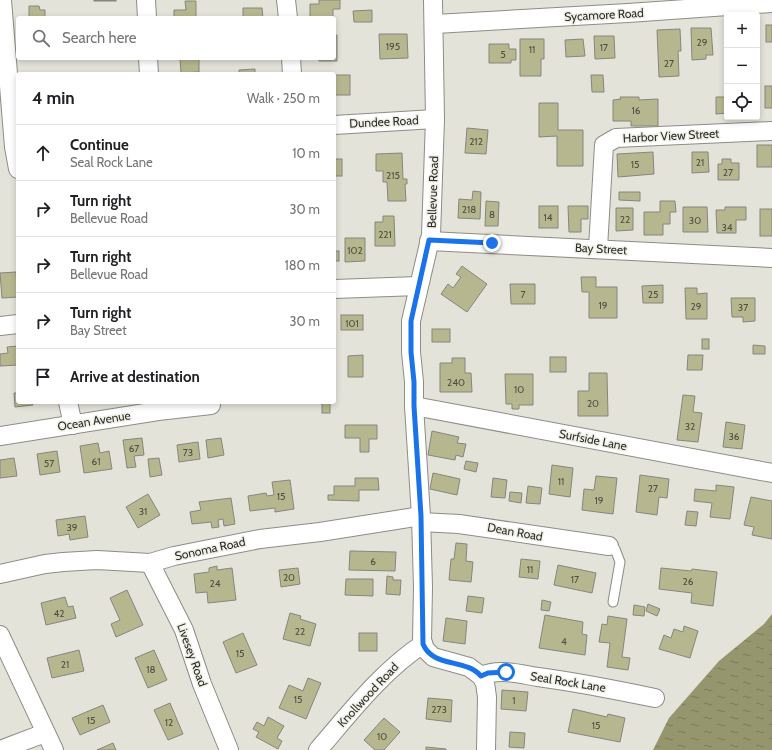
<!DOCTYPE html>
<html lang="en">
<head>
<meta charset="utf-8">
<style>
  body { margin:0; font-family:Cabin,sans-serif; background:#f6f6f6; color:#202124 }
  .controls { position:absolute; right:12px; top:12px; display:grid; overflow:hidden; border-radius:4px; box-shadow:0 2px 6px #0003 }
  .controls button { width:36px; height:36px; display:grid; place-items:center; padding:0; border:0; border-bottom:1px solid #e0e0e0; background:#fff; color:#202124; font:20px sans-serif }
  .stop { position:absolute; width:12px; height:12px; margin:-9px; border:3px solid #1a73e8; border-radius:50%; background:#fff }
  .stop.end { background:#1a73e8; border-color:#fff; box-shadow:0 1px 4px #0008 }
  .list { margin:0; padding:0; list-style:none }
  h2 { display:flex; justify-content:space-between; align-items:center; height:52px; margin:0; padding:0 16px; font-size:17px }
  h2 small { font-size:13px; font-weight:400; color:#757577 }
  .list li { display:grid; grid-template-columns:26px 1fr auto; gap:12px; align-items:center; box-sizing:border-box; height:56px; padding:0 16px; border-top:1px solid #e0e0e0 }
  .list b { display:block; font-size:15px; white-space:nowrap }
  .list p { margin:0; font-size:13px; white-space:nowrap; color:#757577 }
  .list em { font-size:13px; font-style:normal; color:#757577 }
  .icon { flex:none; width:22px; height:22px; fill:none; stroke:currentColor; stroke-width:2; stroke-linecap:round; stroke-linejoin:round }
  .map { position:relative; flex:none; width:772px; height:750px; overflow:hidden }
  .search { position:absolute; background:#fff; box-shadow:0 2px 6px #0003; left:16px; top:16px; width:320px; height:44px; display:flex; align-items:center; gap:10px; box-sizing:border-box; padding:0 14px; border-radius:4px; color:#757577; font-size:15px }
  .panel { position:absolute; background:#fff; box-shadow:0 2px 6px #0003; left:16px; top:72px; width:320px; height:332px; border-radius:4px }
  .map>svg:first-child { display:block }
</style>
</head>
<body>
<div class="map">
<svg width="772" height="750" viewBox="0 0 772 750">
  <defs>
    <pattern id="water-ripples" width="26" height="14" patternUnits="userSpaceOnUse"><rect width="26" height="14" fill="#95956e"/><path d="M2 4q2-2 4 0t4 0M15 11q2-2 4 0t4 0" fill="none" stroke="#7a7a5b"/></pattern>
  </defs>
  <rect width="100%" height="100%" fill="#e3e3da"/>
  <polygon fill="url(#water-ripples)" points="772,614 772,750 653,750 669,718 719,661 764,624"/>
  <g fill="#b6b78f" stroke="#86867f">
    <rect x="94" y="0" width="22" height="1"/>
    <polygon points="319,0 340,0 340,9 333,9 333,18 310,18 310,4 319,4"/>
    <polygon points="185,1 196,1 196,18 174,18 174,10 186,10"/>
    <polygon points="29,6 39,6 40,10 45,10 45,18 29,18"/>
    <polygon points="243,8 262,8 263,18 243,18"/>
    <polygon points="372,10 372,22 354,22 353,11"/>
    <rect x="766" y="25" width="6" height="17"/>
    <polygon points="691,28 711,28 713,55 706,55 706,59 692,60"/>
    <polygon points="680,29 681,51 678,51 679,76 659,77 657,30"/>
    <polygon points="379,34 407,34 408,58 380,59"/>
    <polygon points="334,35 337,35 337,61 319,61 319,58 334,58"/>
    <polygon points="594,36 614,36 615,58 595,59"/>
    <polygon points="520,39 544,39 544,59 541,59 541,76 520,76"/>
    <polygon points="583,39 585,56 566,57 565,40"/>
    <polygon points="489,44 509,44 509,49 516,49 516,60 511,60 511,63 489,63"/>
    <polygon points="180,58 199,58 199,72 181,73"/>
    <polygon points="255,69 255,74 239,74 239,70"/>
    <rect x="334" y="75" width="16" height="20"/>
    <polygon points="591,75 603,75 604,92 592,92"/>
    <rect x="765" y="86" width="7" height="22"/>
    <polygon points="620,97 639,97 639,100 658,99 658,126 631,126 631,121 613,121 613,100 621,99"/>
    <polygon points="716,97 727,97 727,113 716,114"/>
    <polygon points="539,103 558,103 558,130 583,130 583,166 557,166 557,136 539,137"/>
    <polygon points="467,128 488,130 486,154 465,153"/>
    <rect x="757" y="145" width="15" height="22"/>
    <polygon points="653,152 654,174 618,177 617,154"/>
    <polygon points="692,152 708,152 709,172 692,173"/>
    <polygon points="402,153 403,179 407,179 407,184 405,184 406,201 388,201 387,182 383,182 383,171 376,171 376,154"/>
    <rect x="334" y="159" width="8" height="17"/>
    <polygon points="722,159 731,159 731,163 739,163 739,180 718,180 718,164 722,164"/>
    <polygon points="473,191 481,192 480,219 458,218 459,199 472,200"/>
    <polygon points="619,192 640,192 640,201 619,200"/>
    <polygon points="486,201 499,202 498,226 485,226"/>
    <polygon points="660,201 675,201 676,212 670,212 670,224 663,224 663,235 644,235 644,212 660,212"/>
    <rect x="539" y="206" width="19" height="22"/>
    <polygon points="568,206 588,206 588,219 581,219 581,232 569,232"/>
    <polygon points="683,207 707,207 708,232 683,232"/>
    <polygon points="725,207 746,207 746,220 736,220 736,233 717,233 716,210 725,210"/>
    <polygon points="616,208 633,208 633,230 616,231"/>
    <rect x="760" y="209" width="12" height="27"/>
    <polygon points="383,216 394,216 395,246 375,246 375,222 383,222"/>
    <polygon points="345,238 365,238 365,261 345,262"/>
    <rect x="334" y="251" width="5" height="10"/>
    <polygon points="462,266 487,284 467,312 441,294 448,284 453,288 461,277 456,274"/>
    <polygon points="16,272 18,297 2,298 0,273"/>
    <polygon points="581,277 596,277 596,287 617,287 617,318 589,318 589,292 582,292"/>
    <polygon points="510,284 535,284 535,304 511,304"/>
    <polygon points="663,285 663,303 643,303 642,286"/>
    <polygon points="685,288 697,288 697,294 707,293 707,319 686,319"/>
    <polygon points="731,298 755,298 755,321 743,322 743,317 732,317"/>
    <rect x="341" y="315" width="22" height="15"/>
    <rect x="432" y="329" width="18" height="13"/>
    <rect x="702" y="339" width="7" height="10"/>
    <polygon points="753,345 765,346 765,354 753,354"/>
    <polygon points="18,346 18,365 0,366 0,354 8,353 7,347"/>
    <polygon points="363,355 363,377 348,377 348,356"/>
    <polygon points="688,355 703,355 702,370 687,370"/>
    <rect x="550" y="357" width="16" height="15"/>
    <polygon points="452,358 465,358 465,373 471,373 472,392 440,392 440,363 452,363"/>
    <polygon points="589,373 607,373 608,416 578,416 578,391 589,391"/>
    <polygon points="505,374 533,374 533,405 519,405 519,409 512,409 512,404 506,404"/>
    <polygon points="17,387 18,387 18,402 32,402 33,405 15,407 14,393 18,393"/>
    <polygon points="683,395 695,396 693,412 702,413 698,442 677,440"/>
    <rect x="322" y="402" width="8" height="11"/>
    <polygon points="726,422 745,425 742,449 723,447"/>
    <polygon points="345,425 377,425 377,439 369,439 369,452 360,452 360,438 345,438"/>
    <polygon points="432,431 459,437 457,443 466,444 463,457 456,455 455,460 428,455"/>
    <polygon points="142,438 144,455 134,456 136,467 127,468 123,440"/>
    <polygon points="221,438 224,455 208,458 206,440"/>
    <polygon points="198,442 200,459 179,462 177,445"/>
    <polygon points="98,443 100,453 109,451 112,469 84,473 80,446"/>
    <polygon points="57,451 60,472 40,475 37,454"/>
    <polygon points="14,458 17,476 0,478 0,460"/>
    <polygon points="159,458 162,475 150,477 148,459"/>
    <polygon points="466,461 478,463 476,472 464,469"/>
    <polygon points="552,465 573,468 570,497 549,494"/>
    <polygon points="433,473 460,479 457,495 430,489"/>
    <polygon points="640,475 669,479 667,498 659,497 657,515 636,512"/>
    <polygon points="596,476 617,478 613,514 582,510 584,489 594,490"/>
    <polygon points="355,478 378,478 379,490 359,490 359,501 328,500 328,495 334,495 334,486 355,486"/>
    <polygon points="493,478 507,480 505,498 491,497"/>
    <polygon points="290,480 294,509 275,512 275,508 250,511 248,496 266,493 267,496 274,495 272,482"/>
    <polygon points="716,485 734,487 730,519 710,517 712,503 694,501 695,489 716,491"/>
    <polygon points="528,486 542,488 540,504 526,503"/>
    <polygon points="510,492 522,493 521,503 509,501"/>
    <polygon points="148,494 160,515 138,528 126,507"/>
    <polygon points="751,497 772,501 772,539 752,535 754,527 744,525"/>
    <polygon points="231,498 235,524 224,526 223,519 218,520 219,527 212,528 211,522 192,524 190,512 201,510 199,502"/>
    <polygon points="687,511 698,512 696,526 685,525"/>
    <polygon points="85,516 88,537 70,540 69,534 58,536 56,520"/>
    <polygon points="456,543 467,544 466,561 473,562 471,582 449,580 451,559 454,559"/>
    <polygon points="350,551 396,552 395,571 349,570"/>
    <polygon points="521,559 540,561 538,579 519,577"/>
    <polygon points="558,565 596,573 592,593 554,585"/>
    <polygon points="217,566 217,570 232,568 236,600 208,603 207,592 196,593 194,574 209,572 209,568"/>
    <polygon points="298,568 300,584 281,587 279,570"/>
    <polygon points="661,568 691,571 692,569 717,572 713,606 691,603 692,593 659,589"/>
    <polygon points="387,576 393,577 393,580 401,580 400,595 386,594"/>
    <polygon points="346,579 373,579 373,596 345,595"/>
    <polygon points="127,590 143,625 116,637 111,624 120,620 110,598"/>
    <polygon points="468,596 484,598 482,613 466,611"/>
    <polygon points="65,597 68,607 73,606 76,618 46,625 41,603"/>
    <polygon points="542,600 551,602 549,611 541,610"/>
    <polygon points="648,604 660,609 657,616 646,611"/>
    <polygon points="634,605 645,607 644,616 633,615"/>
    <polygon points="290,613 301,616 300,619 316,624 310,646 283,639"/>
    <polygon points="545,615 583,622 582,634 587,635 585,655 539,648"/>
    <polygon points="608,616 627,619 622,657 630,658 628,670 607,667 610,643 599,642 602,624 607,625"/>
    <polygon points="446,618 467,621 465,644 443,641"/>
    <polygon points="684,626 698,631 690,658 659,649 664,635 671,638 674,629 683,632"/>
    <polygon points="243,633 257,665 236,673 223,642"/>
    <rect x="359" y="633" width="18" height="18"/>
    <polygon points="79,650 84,671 52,678 47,658"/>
    <polygon points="154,650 167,680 148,688 135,658"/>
    <polygon points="308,678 321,683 306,719 279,708 289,685 303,691"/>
    <polygon points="502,690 528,692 526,711 501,709"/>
    <polygon points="428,698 452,700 451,722 426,719"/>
    <polygon points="170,703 183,734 168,740 154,710"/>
    <polygon points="103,705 110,722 80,735 72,718"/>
    <polygon points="573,709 607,717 608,714 625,718 620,742 568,732"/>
    <polygon points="268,717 284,726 277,738 282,741 278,749 256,737 259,732 253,729 257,722 264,726"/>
    <polygon points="384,718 400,732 384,750 375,750 364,740"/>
    <polygon points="510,732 525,733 524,748 509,747"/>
    <polygon points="113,743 116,750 97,750"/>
    <polygon points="426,747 446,749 446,750 426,750"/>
  </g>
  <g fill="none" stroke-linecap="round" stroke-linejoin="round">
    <defs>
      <polyline id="lane" points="609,546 615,549 620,562 613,602"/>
      <g id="street">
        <polyline points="2,0 14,147 18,169"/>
        <polyline points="146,0 147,18"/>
        <polyline points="286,0 288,18"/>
        <polyline points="433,0 435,119 431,235 411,321 411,352 414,382 414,406 421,516 423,587 422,640 425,649 433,657 469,667 481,676 485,683 487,697 486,750"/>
        <polyline points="435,24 628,13 772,3"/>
        <polyline points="148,58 149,74"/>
        <polyline points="291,58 292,74"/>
        <polyline points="334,125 435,119"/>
        <polyline points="429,241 772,258"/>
        <polyline points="598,248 604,145 616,138 772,131"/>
        <polyline points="334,289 418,286"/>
        <polyline points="0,326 18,324"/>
        <polyline points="68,402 73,425"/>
        <polyline points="414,406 772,473"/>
        <polyline points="0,436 158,411 211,405"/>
        <polyline points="421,522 459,524 609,546"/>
        <polyline points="150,563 184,630 202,684 229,750"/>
        <polyline points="0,574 45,564 63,562 97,560 150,563 174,556 260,539 320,532 421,516"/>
        <polyline points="0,635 54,750"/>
        <path d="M481 676C499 668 519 674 538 677 577 682 616 690 655 698"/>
        <polyline points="0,750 45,733"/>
        <path d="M318 750C350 713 382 671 423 644"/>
      </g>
    </defs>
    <use href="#lane" stroke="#8c8d85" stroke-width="11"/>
    <use href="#street" stroke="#8c8d85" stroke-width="20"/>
    <use href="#lane" stroke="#fff" stroke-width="9"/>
    <use href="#street" stroke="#fff" stroke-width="18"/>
  </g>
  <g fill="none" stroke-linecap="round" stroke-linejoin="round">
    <path stroke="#1a73e8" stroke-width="5" d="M492 243 429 240 411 321V352L414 382V406L421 516 423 644C433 668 465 658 481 676L488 673 506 672"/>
  </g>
  <g text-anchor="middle" stroke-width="3" stroke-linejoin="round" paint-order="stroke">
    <g font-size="10" fill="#4f5043">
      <text x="702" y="46">29</text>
      <text x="393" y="50">195</text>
      <text x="604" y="51">17</text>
      <text x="532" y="53">11</text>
      <text x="503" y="58">5</text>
      <text x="669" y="67">27</text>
      <text x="636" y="114">16</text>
      <text x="476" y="145">212</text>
      <text x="700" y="166">21</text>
      <text x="635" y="168">15</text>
      <text x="728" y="176">27</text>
      <text x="393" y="179">215</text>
      <text x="469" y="213">218</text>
      <text x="492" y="218">8</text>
      <text x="548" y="221">14</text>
      <text x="625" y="223">22</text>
      <text x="695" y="224">30</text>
      <text x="727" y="231">34</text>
      <text x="385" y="238">221</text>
      <text x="355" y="254">102</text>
      <text x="523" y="298">7</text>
      <text x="653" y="298">25</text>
      <text x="603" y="309">19</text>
      <text x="696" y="310">29</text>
      <text x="743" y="311">37</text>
      <text x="352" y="327">101</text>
      <text x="456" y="386">240</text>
      <text x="519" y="393">10</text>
      <text x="593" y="407">20</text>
      <text x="690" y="430">32</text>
      <text x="734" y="440">36</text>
      <text x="134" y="452">67</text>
      <text x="188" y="456">73</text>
      <text x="96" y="465">61</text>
      <text x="49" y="467">57</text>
      <text x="561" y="485">11</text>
      <text x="653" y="492">27</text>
      <text x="281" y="500">15</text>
      <text x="599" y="504">19</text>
      <text x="143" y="515">31</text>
      <text x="72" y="531">39</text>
      <text x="373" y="565">6</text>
      <text x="530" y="573">11</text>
      <text x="289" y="581">20</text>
      <text x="575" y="583">17</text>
      <text x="688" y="585">26</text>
      <text x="215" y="587">24</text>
      <text x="59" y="617">42</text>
      <text x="300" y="635">22</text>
      <text x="564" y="645">4</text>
      <text x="240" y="657">15</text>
      <text x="65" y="668">21</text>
      <text x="151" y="673">18</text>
      <text x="298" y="703">15</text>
      <text x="514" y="704">1</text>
      <text x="439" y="713">273</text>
      <text x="91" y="724">15</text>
      <text x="169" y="726">12</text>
      <text x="596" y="729">15</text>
      <text x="382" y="740">10</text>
    </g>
    <g font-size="12" fill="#2d2d2a" stroke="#f0f0e7">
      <text transform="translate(604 15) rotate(-3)" y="4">Sycamore Road</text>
      <text transform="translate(384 122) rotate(-3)" y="4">Dundee Road</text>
      <text transform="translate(671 136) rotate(-3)" y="4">Harbor View Street</text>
      <text transform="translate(433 192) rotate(-88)" y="4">Bellevue Road</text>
      <text transform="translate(601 249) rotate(3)" y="4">Bay Street</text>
      <text transform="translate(94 421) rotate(-9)" y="4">Ocean Avenue</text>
      <text transform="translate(593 440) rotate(11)" y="4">Surfside Lane</text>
      <text transform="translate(515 532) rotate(10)" y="4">Dean Road</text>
      <text transform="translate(210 549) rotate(-12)" y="4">Sonoma Road</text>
      <text transform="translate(192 655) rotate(70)" y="4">Livesey Road</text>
      <text transform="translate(568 682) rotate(9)" y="4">Seal Rock Lane</text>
      <text transform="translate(368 695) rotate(-47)" y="4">Knollwood Road</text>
    </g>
  </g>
</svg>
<div class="controls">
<button>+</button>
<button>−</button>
<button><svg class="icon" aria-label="locate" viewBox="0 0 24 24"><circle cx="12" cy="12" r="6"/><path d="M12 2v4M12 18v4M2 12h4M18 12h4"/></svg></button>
</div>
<div class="stop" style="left:506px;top:672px"></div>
<div class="stop end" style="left:492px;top:243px"></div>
<div class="search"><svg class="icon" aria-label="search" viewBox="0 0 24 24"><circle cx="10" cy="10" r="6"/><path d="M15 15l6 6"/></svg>Search here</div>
<section class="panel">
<h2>4 min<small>Walk · 250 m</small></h2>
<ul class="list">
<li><svg class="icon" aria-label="ahead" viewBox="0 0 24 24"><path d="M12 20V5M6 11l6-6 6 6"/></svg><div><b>Continue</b><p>Seal Rock Lane</p></div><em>10 m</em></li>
<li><svg class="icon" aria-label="right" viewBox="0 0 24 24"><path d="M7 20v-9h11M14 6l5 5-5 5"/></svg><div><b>Turn right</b><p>Bellevue Road</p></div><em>30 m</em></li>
<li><svg class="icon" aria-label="right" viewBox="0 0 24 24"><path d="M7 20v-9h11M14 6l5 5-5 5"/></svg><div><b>Turn right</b><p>Bellevue Road</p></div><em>180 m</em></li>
<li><svg class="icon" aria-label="right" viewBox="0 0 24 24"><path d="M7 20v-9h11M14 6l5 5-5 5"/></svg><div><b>Turn right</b><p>Bay Street</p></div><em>30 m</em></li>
<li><svg class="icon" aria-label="arrive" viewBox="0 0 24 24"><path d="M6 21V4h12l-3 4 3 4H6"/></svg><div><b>Arrive at destination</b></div></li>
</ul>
</section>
</div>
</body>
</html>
